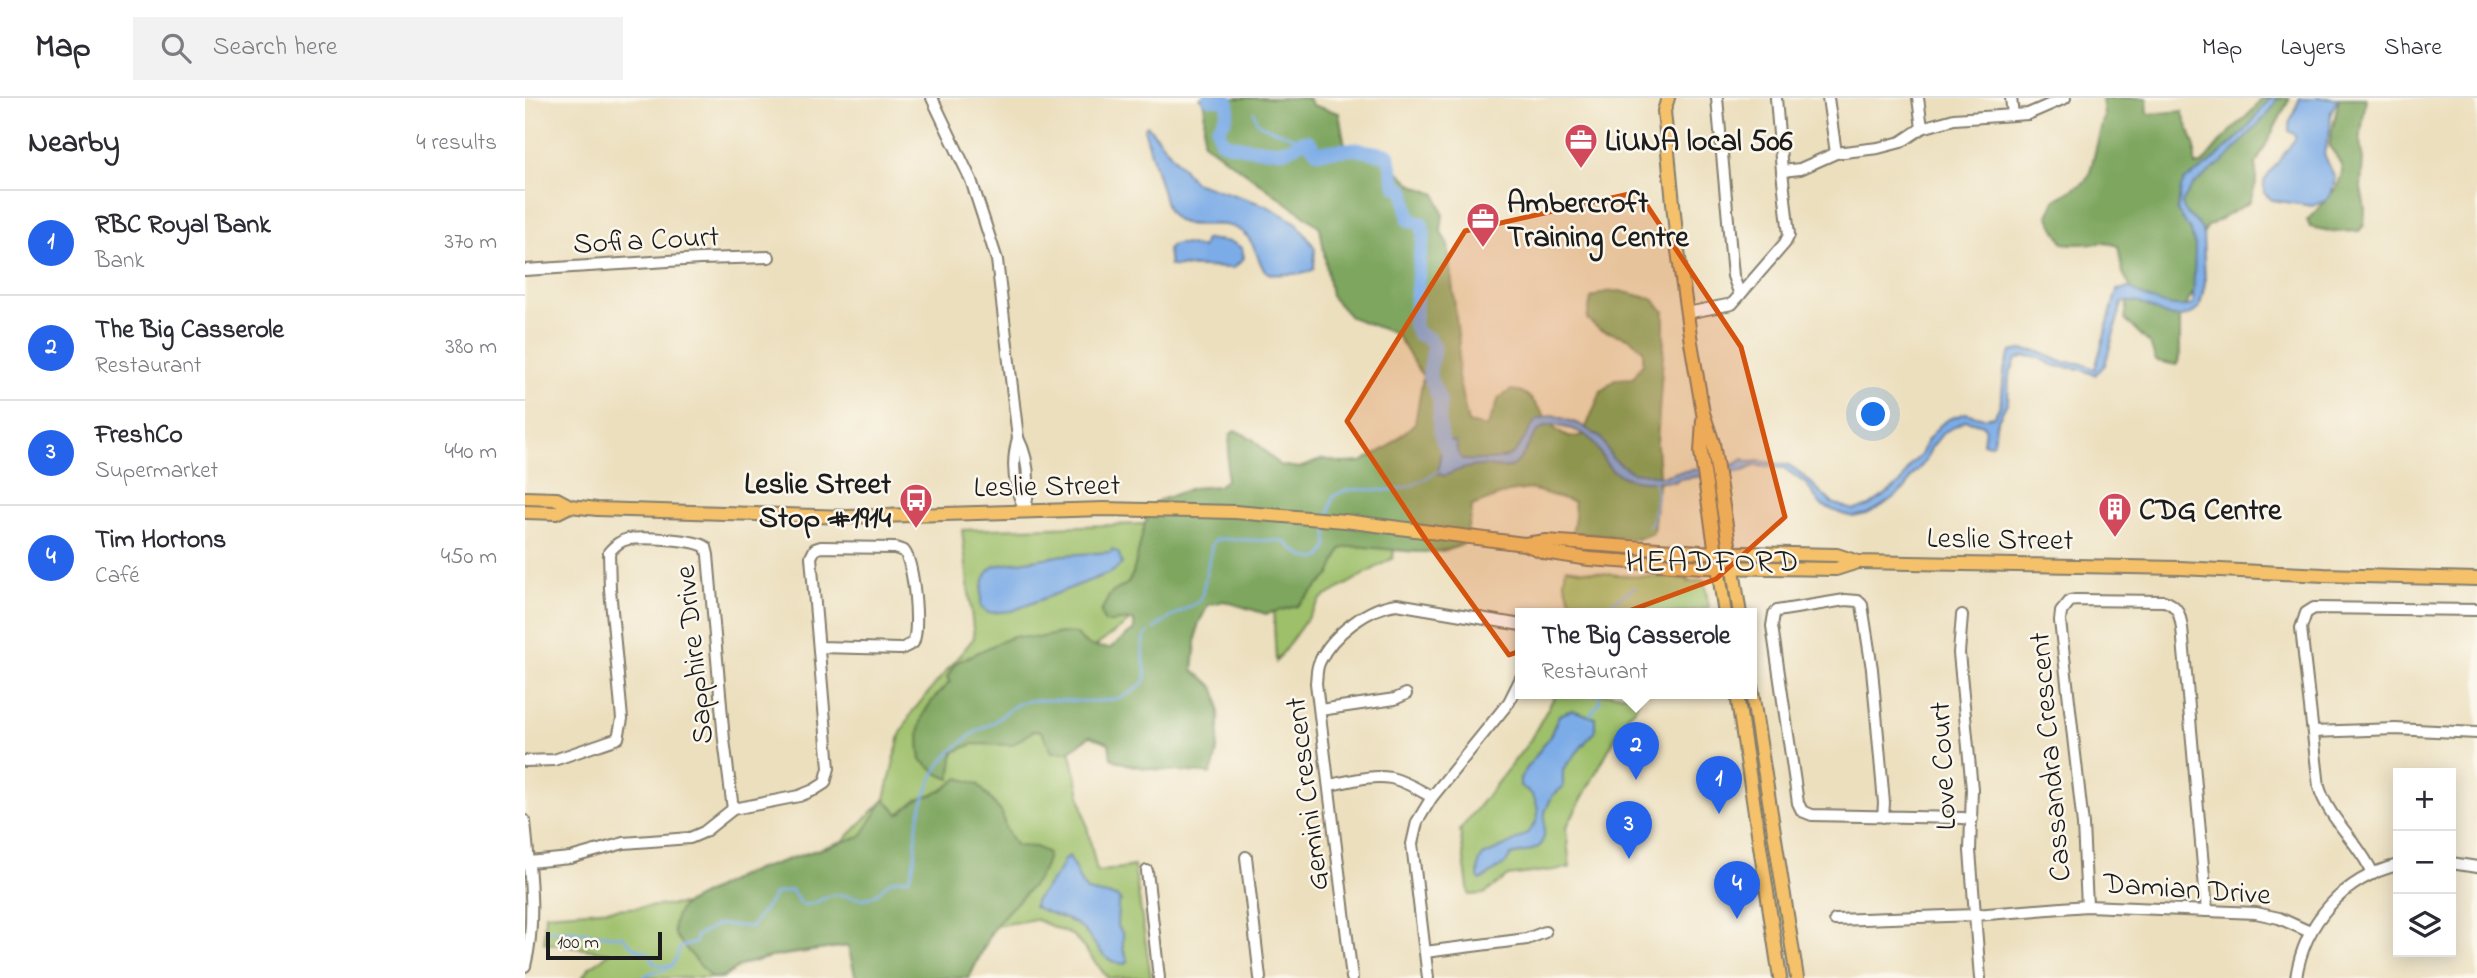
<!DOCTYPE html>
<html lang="en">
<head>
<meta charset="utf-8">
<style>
  body { margin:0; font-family:"Indie Flower",sans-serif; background:#f2f2f3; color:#2b2b33 }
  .controls { position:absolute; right:21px; bottom:21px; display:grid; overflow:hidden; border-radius:0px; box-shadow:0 4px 18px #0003 }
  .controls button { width:63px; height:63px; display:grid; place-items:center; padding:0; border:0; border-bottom:2px solid #e1e1e2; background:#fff; color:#2b2b33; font:35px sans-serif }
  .scale { position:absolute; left:21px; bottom:18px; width:116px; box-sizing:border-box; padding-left:7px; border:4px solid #1c1c1c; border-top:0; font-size:19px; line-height:24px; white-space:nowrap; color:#1c1c1c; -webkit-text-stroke:5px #fbf7ec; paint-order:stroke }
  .you { position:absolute; left:1349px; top:317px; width:24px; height:24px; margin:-18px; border:5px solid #fff; border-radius:50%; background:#1a73e8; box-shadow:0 0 0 10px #1a73e833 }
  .badge { display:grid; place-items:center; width:46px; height:46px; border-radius:50%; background:#2563eb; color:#fff; font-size:23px; font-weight:700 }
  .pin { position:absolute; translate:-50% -58px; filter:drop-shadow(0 2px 4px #0008) }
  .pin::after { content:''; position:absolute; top:37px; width:24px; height:21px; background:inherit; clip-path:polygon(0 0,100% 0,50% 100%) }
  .popup { position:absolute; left:990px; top:510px; width:242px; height:91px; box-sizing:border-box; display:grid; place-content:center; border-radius:0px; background:#fff; filter:drop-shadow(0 2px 5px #0005); font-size:23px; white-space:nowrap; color:#7c7c81 }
  .popup b { font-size:26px; color:#2b2b33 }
  .popup::after { content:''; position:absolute; left:50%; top:100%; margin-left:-14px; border:14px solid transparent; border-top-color:#fff }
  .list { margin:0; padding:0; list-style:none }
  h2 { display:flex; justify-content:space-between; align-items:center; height:91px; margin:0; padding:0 28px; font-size:30px }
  h2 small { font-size:23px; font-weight:400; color:#7c7c81 }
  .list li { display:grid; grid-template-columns:46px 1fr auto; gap:21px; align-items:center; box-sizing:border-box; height:105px; padding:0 28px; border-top:2px solid #e1e1e2 }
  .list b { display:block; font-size:26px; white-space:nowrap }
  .list p { margin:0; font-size:23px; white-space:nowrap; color:#7c7c81 }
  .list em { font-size:23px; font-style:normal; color:#7c7c81 }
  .icon { flex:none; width:38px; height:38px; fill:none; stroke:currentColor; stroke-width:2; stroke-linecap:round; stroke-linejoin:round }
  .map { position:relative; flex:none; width:1952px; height:880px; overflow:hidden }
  header { display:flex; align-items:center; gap:42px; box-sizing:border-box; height:98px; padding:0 35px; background:#fff; border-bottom:2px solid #e1e1e2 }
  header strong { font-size:33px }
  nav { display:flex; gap:38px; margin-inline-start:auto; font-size:24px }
  .search { width:490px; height:63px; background:#f2f2f3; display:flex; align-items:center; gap:18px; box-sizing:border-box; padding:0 24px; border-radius:0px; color:#7c7c81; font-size:26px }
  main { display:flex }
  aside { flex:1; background:#fff }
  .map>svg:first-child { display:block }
</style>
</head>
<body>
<header>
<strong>Map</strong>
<div class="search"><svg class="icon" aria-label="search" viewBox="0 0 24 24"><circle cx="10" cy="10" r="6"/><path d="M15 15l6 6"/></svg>Search here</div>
<nav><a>Map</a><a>Layers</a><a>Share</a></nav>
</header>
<main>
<aside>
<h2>Nearby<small>4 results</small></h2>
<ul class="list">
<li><span class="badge">1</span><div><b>RBC Royal Bank</b><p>Bank</p></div><em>370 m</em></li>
<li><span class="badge">2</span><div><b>The Big Casserole</b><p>Restaurant</p></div><em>380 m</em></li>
<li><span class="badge">3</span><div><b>FreshCo</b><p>Supermarket</p></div><em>440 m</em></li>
<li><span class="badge">4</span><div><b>Tim Hortons</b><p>Café</p></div><em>450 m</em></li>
</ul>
</aside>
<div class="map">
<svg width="1952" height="880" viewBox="0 0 1952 880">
  <rect width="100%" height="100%" fill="#fbf7ec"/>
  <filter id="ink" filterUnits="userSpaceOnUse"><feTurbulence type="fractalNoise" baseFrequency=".0143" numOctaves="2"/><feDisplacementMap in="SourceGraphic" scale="14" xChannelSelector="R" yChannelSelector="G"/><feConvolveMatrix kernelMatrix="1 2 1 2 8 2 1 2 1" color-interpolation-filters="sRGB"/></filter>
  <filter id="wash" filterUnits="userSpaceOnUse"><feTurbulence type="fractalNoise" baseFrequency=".00686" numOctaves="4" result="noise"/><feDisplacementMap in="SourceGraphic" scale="28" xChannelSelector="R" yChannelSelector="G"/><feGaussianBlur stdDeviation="1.57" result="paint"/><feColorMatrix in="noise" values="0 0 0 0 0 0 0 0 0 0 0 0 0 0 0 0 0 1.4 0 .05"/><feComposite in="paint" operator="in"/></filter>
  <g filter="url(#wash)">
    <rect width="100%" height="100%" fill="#ecdfbe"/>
    <g fill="#9ec06a" stroke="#5d6e43" stroke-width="2">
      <polygon points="647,425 870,443 868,460 796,501 751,564 747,486 644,494 571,548 543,642 572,774 609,768 626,879 583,880 549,838 510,821 470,828 444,880 331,880 323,848 246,859 217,867 198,880 57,880 63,871 85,855 19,845 20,816 160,806 219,776 318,743 360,701 375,637 387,614 449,540 437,432"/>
      <polygon points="1041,470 1093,477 1163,481 1163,484 1179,482 1184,510 1148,516 1051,516 1039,483"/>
      <polygon points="1031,596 1116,596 1110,611 1102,618 1041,730 1045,770 983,778 959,796 944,797 935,732 1004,644"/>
    </g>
    <g fill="#7ea65e" stroke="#4d613d" stroke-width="2">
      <path d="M676 0H783L787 7 814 15 821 53 857 58 888 87 911 96 918 116 916 134 923 147 934 245 933 279 943 325 962 329 974 300 986 292C989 293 994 292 997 294 1019 305 1026 348 1058 337L1076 293 1092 281 1108 280 1118 265V252L1105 241 1074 231 1062 221 1066 200 1080 194 1095 193 1128 201 1139 213V243L1132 345 1134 377 1128 435 1112 441 1047 435 1050 419 1049 404 1006 391 984 394 947 408 946 419 938 446C912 460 878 452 849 450 838 449 827 447 816 451L805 477 772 508 741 516 699 503 683 507 673 527 668 572C674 577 684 583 689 590 698 603 694 663 685 676 652 672 615 674 586 660L584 645 565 638 544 654H527L516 633H508L487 647 448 646 429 654 425 681 415 677 396 662C390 624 397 610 425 584L422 580 430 565 488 538 513 540 536 535 552 536C560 550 570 549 585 550L609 532V523C599 520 590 526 579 524L576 514 585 496 603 485 608 475 620 425 630 404 667 390 693 388 701 382 705 337 710 332 728 341 754 367 774 370 798 361 818 365 836 364 863 349 890 325 898 279 871 236 825 219 806 198 795 129 678 44 680 7Z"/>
      <path d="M1577 0H1622L1623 16 1657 13 1670 49V68L1677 66 1697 42 1730 10 1737 0H1765L1731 66V85L1725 104 1682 129 1677 139 1673 185 1655 219V256L1652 267 1631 263 1625 246 1600 221 1605 188 1598 175 1593 148C1576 141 1557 149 1538 145L1523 118 1530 102 1558 85 1564 78 1579 18Z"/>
      <path d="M1814 0H1841L1835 44 1838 61 1836 90 1840 111 1839 127 1834 133 1810 134 1785 129 1782 122C1794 110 1816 90 1817 73 1817 64 1809 55 1804 48Z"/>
      <path d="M434 680 453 686 477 715 481 732 491 748 511 749 523 755C520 784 488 804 472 826 460 841 453 862 444 880H331L323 848C289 853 253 855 220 866 205 871 204 880 186 880 179 871 154 844 150 836 146 826 153 812 160 806L219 776 336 738 360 701 374 716 391 702 416 693Z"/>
    </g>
    <g fill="#7cace7" stroke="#4c6482" stroke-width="2">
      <path d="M1745 0H1753L1743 16 1701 61 1668 87 1657 105C1659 118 1673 122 1678 134L1680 186 1674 211C1642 236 1624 196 1597 205L1580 267 1570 277 1556 271 1529 268 1514 260 1501 258 1491 261 1484 278 1483 303 1471 326 1469 344 1464 347 1458 345 1460 330 1457 327 1441 322 1418 335 1406 350 1401 363 1386 379 1381 390 1357 408 1342 416 1328 419 1317 416 1296 407 1281 386 1259 370 1230 368 1218 373 1154 381 1150 384C1133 383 1112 385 1097 378 1067 365 1083 337 1038 329 1033 328 1027 326 1022 328 1004 334 1003 359 987 368 979 372 970 368 961 368 947 367 932 372 919 378L913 375 915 357 922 342 931 344 933 358C940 364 946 362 955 362 993 363 991 352 1011 322L1028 317 1054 326 1076 340 1087 360 1107 374 1139 378 1152 374 1211 366 1218 361 1225 364 1234 363 1264 367 1278 377 1307 405 1329 412 1344 408 1376 385 1386 366 1396 357 1402 343 1414 328 1424 321 1441 315 1459 320 1469 318C1484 297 1472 278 1486 254L1495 252 1512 253 1537 264 1555 265 1570 271 1592 192 1605 190C1623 202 1645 212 1668 207L1670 148 1665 132 1652 113 1656 90 1659 83 1684 66 1721 32Z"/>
      <polygon points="1775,0 1813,0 1806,14 1805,31 1799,56 1810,80 1806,97 1800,103 1787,108 1747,102 1739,95 1739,83 1770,41 1770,37 1764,33 1764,26"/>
      <path d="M622 27 669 84 740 107 772 125 790 150 789 171C780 177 773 176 763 176 758 176 751 177 746 176 728 171 737 133 700 127 677 124 655 135 642 110L619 31Z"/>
      <path d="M680 141 706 144 717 150 719 160 709 170 645 168 643 151C651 141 665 148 677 150Z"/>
      <path d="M587 451 594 456 597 466 587 474 487 513 463 515 456 509C456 493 456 479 469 468L539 457 586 454Z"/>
      <path d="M1047 612 1070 620V633L1038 671V689L1027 698 1020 714 1019 739 1015 748 1005 753 986 757 981 765 956 782 953 780 954 764 958 758C978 748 1020 736 1012 708 1009 696 1004 693 995 688V680L1025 638 1034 617Z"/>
      <path d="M544 758 556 785 562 793 592 799 596 803 593 806 592 828 598 836V851L603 863 601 866C575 866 572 843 555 829 541 818 523 817 509 808L510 803 534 773 538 763Z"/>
    </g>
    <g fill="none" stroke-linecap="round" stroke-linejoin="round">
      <g stroke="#7cace7" stroke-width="2.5">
        <path d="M729 14C730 17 731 22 733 25 737 29 768 38 776 42"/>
        <path d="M804 416 808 399C824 386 848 394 867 392 886 390 898 382 913 373"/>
        <polyline points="1124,428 1127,424 1132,397 1129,381"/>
        <polyline points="1084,516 1085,506 1110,489"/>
        <path d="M629 531C644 519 660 512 676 502L687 447 691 441 758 443 779 459 792 461 797 458 802 450 803 426"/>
        <polyline points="1065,617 1075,604 1074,596"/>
        <path d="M24 833C49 830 72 838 97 838L107 848 126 857 129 866 147 868"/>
        <path d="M118 880C126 870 140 876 148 866 158 854 146 849 170 845L171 838 194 826 226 829 250 796 266 792 276 806C288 809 297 800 307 797 321 794 332 804 345 799 365 791 357 779 383 781 392 766 390 745 392 728 394 712 407 676 417 664 427 651 440 641 454 632 460 628 467 627 472 622 481 615 487 607 498 604 534 595 593 619 621 581 622 566 611 546 623 534"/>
      </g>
      <path stroke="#7cace7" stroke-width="14" d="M684 0 702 2C706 13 700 22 693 30L696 43C709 49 750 55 763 51 772 49 772 42 783 43L793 54 829 51 863 57 871 88 878 91 880 95 884 122 897 126 899 139 895 156 889 227 893 236 905 241 909 248 904 278 915 303 914 325 917 342 929 364"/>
    </g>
  </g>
  <g filter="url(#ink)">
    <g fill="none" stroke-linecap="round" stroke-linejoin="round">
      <defs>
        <g id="minor">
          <path d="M407 0 446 82 472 162 493 340C505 363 505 388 500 412"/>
          <polyline points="1192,0 1208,178 1215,197"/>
          <polyline points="1251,0 1257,73 1275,71 1311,55 1353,50 1376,44 1397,30 1429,21 1503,16 1540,0"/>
          <polyline points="1303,0 1311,55"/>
          <polyline points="1393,0 1397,30"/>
          <polyline points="1486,0 1488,17"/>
          <polyline points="0,172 175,161 244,159"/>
          <polyline points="1162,215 1207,206 1260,145 1264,137 1257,73"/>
          <path d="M493 340C486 365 489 390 500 412"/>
          <polyline points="1437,517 1434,555 1447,691 1445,753 1455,880"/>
          <polyline points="795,612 870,601 881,596"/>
          <polyline points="1788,634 1870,631 1952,635"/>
          <path d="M0 663 29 662 93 640 97 621 85 491 84 454C90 448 94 443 103 441 118 439 170 441 181 449L183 457 199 642 208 711"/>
          <path d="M804 687C823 684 846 676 866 680 880 683 894 692 907 699"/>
          <polyline points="1358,719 1359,705 1347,571 1337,507 1333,503 1320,502 1252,513 1249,516 1247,528 1273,705 1277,713 1287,717 1437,720 1447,721"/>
          <path d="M0 723C4 770 12 822 0 868"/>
          <polyline points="721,759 735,880"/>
          <path d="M4 764 45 760 99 745 165 740 179 734 208 711 274 698 289 692 300 685 304 670 286 459 290 451 296 449 370 450 379 453C389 465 395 531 388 545L376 551 294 549"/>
          <polyline points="1926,765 1952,769"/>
          <polyline points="622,773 634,880"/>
          <path d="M1848 776C1834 744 1804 722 1794 689L1776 530 1781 515 1789 510 1952 512"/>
          <path d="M1562 808 1558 727 1535 523 1536 514 1545 503 1551 502 1639 503C1653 507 1655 517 1657 530L1682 813"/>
          <polyline points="1310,822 1450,817 1562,808 1731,815 1754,820 1785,834"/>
          <polyline points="900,854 1002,841 1020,834"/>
          <path d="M827 880 791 585C792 578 791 570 795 563 807 537 843 509 872 506L996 527"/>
          <polyline points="903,880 887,746 892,724 907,699 984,604 996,580"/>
          <path d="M1771 880C1779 824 1819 780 1873 767"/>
        </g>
        <g id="major">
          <polyline points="1143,0 1139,13 1152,146 1166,244 1178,315 1188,345 1215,516"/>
          <polyline points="1178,322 1176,354 1200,516"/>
          <polyline points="0,400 32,401 45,408 72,411 322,419 578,411 710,414 820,423 999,446 1021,443 1176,454 1312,457 1333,464 1655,470 1799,477 1952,481"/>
          <polyline points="0,414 31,415 45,408"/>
          <polyline points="1000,446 1019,454 1064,461 1178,469 1311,471 1333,464"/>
          <polyline points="1226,588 1272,880"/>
          <polyline points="1212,596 1255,880"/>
        </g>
      </defs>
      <use href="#minor" stroke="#847e6d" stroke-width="14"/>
      <use href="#major" stroke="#847e6d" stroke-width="16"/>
      <use href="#minor" stroke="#fff" stroke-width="10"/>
      <use href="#major" stroke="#f5c16b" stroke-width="12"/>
    </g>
  </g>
  <path fill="#d4530e" fill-opacity="0.2" stroke="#d4530e" stroke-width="5" stroke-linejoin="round" d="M1113 94 1216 249 1260 419 1191 481 984 557 901 442 822 323 940 133Z"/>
  <defs>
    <symbol id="office-pin" viewBox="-11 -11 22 30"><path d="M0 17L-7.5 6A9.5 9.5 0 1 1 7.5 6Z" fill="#d1495b" stroke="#fbf7ec"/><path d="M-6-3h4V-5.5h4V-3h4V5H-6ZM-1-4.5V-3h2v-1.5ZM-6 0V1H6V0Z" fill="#fff"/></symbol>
    <symbol id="bus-pin" viewBox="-11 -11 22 30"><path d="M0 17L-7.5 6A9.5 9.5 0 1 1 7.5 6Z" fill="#d1495b" stroke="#fbf7ec"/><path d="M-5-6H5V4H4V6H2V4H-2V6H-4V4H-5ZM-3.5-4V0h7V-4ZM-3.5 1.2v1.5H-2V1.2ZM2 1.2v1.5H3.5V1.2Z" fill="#fff"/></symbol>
    <symbol id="building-pin" viewBox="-11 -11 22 30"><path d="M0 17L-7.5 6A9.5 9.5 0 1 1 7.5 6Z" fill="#d1495b" stroke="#fbf7ec"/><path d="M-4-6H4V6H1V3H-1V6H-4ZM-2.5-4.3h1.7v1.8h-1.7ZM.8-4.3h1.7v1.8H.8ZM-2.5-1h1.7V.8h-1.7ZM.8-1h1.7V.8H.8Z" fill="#fff"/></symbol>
  </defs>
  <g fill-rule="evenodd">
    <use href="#office-pin" x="1037" y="23" width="38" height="52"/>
    <use href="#office-pin" x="939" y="102" width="38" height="52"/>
    <use href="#bus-pin" x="372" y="383" width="38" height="52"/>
    <use href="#building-pin" x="1571" y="392" width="38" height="52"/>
  </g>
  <g text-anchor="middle" stroke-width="5" stroke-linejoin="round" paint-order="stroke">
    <g font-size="30" font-weight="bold" fill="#1c1c1c" stroke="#fbf7ec" text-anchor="start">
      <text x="1080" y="52">LiUNA local 506</text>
      <text x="982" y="114">Ambercroft<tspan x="982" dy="34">Training Centre</tspan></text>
      <text x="366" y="395" text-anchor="end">Leslie Street<tspan x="366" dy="34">Stop #1914</tspan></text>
      <text x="1614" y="421">CDG Centre</text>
    </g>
    <g font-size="30" fill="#1c1c1c" stroke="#fbf7ec">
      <text transform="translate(121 141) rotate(-3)" y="10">Sofia Court</text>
      <text transform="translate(522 387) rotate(-1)" y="10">Leslie Street</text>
      <text transform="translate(1475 440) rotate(1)" y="10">Leslie Street</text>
      <text transform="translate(168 557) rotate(-96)" y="10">Sapphire Drive</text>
      <text transform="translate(1524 659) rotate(-95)" y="10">Cassandra Crescent</text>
      <text transform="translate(1417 668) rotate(-93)" y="10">Love Court</text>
      <text transform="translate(781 696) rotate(-97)" y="10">Gemini Crescent</text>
      <text transform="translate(1662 790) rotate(4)" y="10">Damian Drive</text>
    </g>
    <g font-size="32" letter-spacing="2" fill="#1c1c1c" stroke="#fbf7ec">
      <text x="1188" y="473">HEADFORD</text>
    </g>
  </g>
</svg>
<div class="controls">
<button>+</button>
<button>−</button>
<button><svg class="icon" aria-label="layers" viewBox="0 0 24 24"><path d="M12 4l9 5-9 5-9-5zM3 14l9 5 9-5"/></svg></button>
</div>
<div class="scale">100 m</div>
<div class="you"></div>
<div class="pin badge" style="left:1194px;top:716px">1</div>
<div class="pin badge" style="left:1111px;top:682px">2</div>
<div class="popup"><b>The Big Casserole</b>Restaurant</div>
<div class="pin badge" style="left:1104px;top:761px">3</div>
<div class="pin badge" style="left:1212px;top:821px">4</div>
</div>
</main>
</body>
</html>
